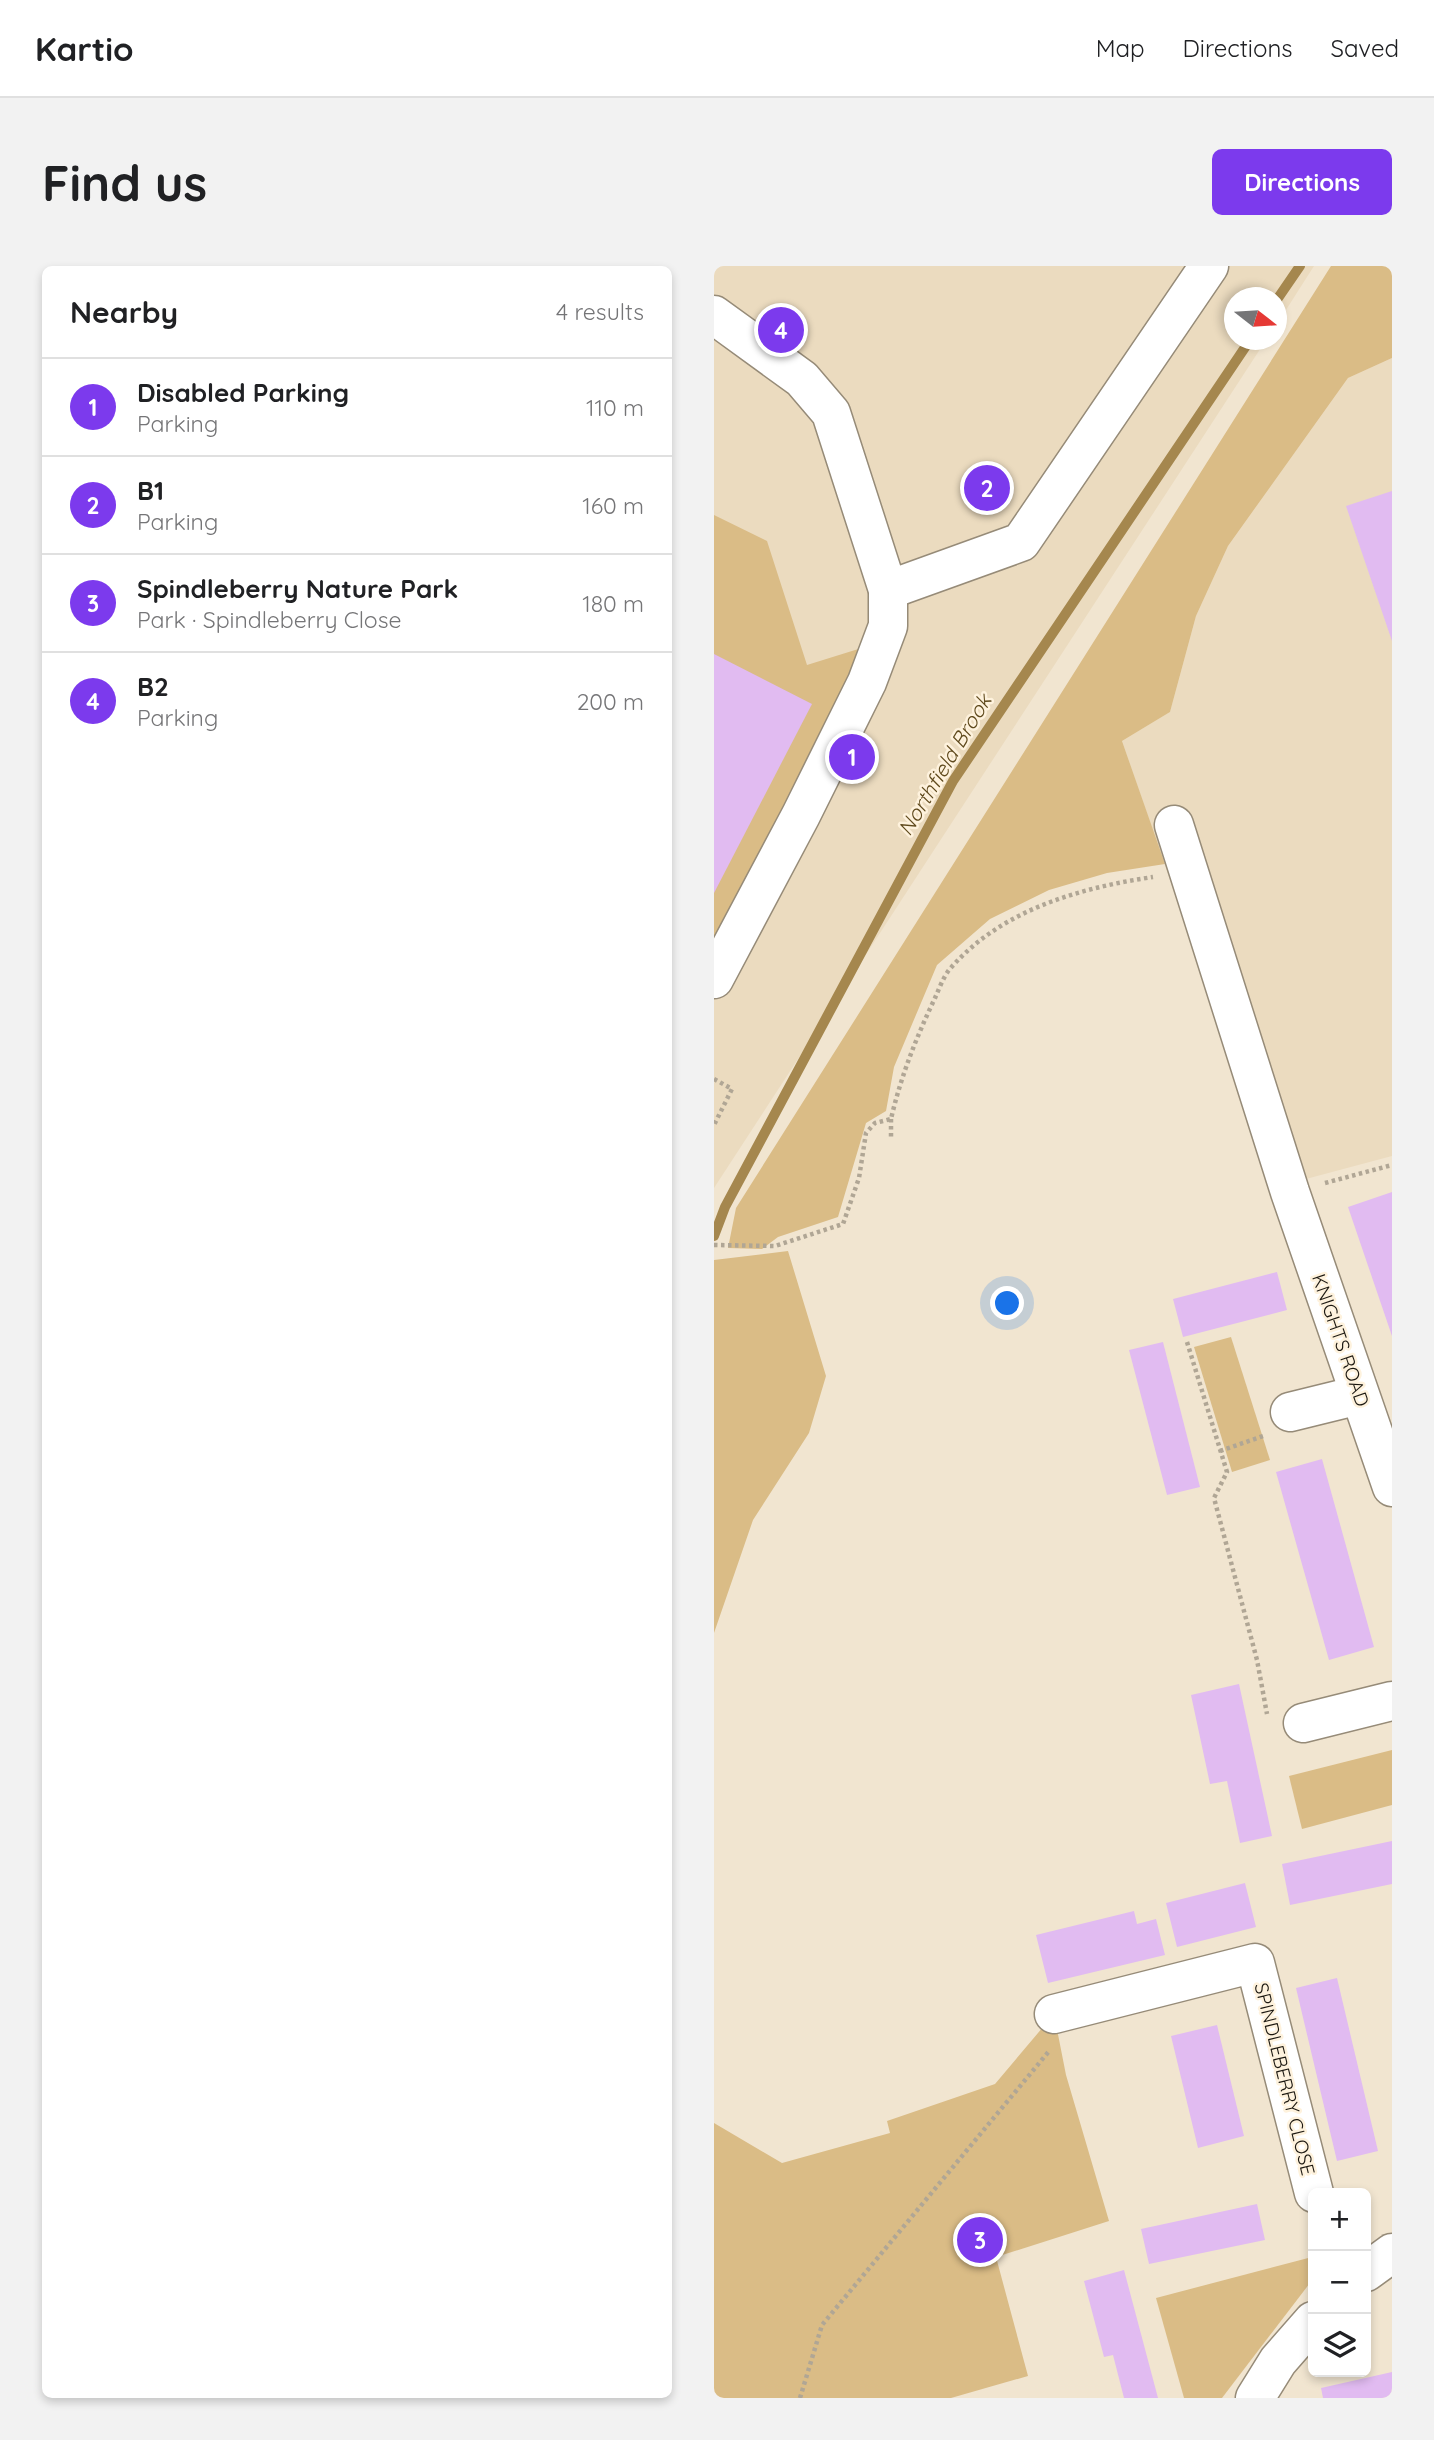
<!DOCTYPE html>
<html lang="en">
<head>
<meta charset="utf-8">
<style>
  body { margin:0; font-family:Quicksand,sans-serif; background:#f2f2f2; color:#202124 }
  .controls { position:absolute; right:21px; bottom:21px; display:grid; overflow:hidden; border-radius:10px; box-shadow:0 4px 10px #0003 }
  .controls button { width:63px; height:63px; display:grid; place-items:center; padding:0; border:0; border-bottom:2px solid #e0e0e0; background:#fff; color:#202124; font:35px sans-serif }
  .compass { position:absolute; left:510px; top:21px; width:63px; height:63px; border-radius:50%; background:#fff; box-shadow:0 4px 10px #0003; rotate:107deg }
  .you { position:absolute; left:294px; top:1038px; width:24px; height:24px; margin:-18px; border:5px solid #fff; border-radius:50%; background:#1a73e8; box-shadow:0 0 0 10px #1a73e833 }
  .badge { display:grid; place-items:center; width:46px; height:46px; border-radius:50%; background:#7c3aed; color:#fff; font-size:23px; font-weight:700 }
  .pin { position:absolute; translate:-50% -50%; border:4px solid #fff; box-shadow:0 2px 7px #0006 }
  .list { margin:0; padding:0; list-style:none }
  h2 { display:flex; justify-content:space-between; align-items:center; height:91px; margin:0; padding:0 28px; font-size:30px }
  h2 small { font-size:23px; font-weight:400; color:#757577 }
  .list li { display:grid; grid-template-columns:46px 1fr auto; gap:21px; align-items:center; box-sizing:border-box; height:98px; padding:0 28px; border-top:2px solid #e0e0e0 }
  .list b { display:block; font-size:26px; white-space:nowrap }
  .list p { margin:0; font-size:23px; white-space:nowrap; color:#757577 }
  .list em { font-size:23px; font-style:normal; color:#757577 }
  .icon { flex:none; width:38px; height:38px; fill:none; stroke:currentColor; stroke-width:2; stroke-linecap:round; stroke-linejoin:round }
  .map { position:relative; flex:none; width:678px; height:2132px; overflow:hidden; border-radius:10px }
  header { display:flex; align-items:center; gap:42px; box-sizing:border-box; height:98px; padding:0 35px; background:#fff; border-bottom:2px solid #e0e0e0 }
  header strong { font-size:33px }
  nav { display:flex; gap:38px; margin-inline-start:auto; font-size:24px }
  .intro { display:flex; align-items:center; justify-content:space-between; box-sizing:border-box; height:168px; padding:0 42px }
  h1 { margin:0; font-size:49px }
  .button { padding:18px 32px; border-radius:10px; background:#7c3aed; color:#fff; font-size:24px; font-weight:700 }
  main { display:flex; gap:42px; padding:0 42px }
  aside { flex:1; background:#fff; border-radius:10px; box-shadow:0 4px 10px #0003 }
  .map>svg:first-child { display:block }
</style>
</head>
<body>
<header>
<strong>Kartio</strong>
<nav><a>Map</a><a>Directions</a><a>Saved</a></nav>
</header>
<div class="intro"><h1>Find us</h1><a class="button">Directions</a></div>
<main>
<aside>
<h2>Nearby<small>4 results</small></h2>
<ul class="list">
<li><span class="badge">1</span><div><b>Disabled Parking</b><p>Parking</p></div><em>110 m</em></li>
<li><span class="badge">2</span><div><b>B1</b><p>Parking</p></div><em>160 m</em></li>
<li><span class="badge">3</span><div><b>Spindleberry Nature Park</b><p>Park · Spindleberry Close</p></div><em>180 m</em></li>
<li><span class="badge">4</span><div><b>B2</b><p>Parking</p></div><em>200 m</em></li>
</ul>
</aside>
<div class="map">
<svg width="678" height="2132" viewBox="0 0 678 2132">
  <rect width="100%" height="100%" fill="#f1e5d0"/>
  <g fill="#ebdbbf">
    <polygon points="0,0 600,0 563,58 562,32 520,32 520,74 552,74 0,922"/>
    <polygon points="678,92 678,890 562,921 408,475 456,446 482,350 514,280 634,112"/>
  </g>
  <g fill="#dabc86">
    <polygon points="617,0 678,0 678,92 634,112 514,280 482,350 456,446 408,475 451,598 393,607 335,624 276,653 223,699 180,801 172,845 152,857 124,951 64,971 48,983 14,982 22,942"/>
    <polygon points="0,249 53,275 93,399 154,380 0,672"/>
    <polygon points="74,985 112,1110 95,1167 39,1254 0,1367 0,994"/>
    <polygon points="517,1071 556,1194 518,1206 480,1081"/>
    <polygon points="678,1484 678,1539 588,1563 575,1510"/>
    <polygon points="340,1748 352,1809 395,1955 282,1991 314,2110 237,2132 0,2132 0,1857 68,1897 176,1867 173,1855 281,1818"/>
    <polygon points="598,1991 599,2013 508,2132 470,2132 442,2032"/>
  </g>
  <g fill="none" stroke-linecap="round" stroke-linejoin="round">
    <g stroke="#a5874e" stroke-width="10">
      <polyline points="562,35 586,0"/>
      <polyline points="0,970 11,941 239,515 536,74"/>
    </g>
  </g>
  <g fill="#e1bbf1">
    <polygon points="678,225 678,375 632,240"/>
    <polygon points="0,388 98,438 0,627"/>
    <polygon points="678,926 678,1070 634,941"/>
    <polygon points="563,1006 573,1044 469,1071 459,1033"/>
    <polygon points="449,1076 486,1221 453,1229 415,1084"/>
    <polygon points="608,1193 660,1381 615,1394 562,1206"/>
    <polygon points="525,1418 558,1570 526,1577 513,1515 496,1518 477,1429"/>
    <polygon points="678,1575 678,1618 576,1639 568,1598"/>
    <polygon points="531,1617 542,1661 463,1681 452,1637"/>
    <polygon points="420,1645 423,1658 442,1653 451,1689 334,1717 322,1669"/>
    <polygon points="623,1712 664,1885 623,1895 582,1722"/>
    <polygon points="503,1759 530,1870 484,1882 457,1770"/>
    <polygon points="543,1938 551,1974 435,1998 427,1963"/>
    <polygon points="410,2004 444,2132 410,2132 399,2089 390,2091 370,2015"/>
    <polygon points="678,2106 678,2132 609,2132 607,2122"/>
  </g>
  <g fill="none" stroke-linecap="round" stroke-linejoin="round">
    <defs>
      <g id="minor">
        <polyline points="0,49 88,113 117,147 174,324 174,360 153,416 87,549 0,713"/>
        <polyline points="174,324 307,276 495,0"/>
        <polyline points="460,559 576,926 678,1221"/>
        <polyline points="576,1146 645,1129"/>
        <polyline points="589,1457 678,1435"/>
        <polyline points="340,1748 541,1697 600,1927"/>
        <polyline points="652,2006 678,1987"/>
        <polyline points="541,2132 564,2095 599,2055"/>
      </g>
    </defs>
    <use href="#minor" stroke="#968b78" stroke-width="41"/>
    <g stroke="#b0a695" stroke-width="4.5" stroke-dasharray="3.5 3.5" stroke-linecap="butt">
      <polyline points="0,813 18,823 0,859"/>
      <polyline points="177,853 177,871"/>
      <polyline points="611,917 678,899"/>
      <path d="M0 979 61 980 129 958 145 912 152 867 161 857 177 853C187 810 202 772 221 732 225 723 229 712 235 704 286 644 365 622 439 611"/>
      <polyline points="473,1076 513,1206 500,1232 543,1394 553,1448"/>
      <polyline points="506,1185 552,1169"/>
      <polyline points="86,2132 108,2059 336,1784"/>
    </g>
    <use href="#minor" stroke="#fff" stroke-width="38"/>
  </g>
  <g text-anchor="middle" stroke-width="5" stroke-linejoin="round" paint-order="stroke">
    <g font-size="19" fill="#1b1710" stroke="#fef2dd">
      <text transform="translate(627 1074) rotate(71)" y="7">KNIGHTS ROAD</text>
      <text transform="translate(571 1813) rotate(76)" y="7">SPINDLEBERRY CLOSE</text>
    </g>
    <g font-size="21" font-style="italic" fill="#5f491c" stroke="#fef2dd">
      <text transform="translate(231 499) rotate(-59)" y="7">Northfield Brook</text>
    </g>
  </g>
</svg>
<div class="controls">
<button>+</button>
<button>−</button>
<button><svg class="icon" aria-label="layers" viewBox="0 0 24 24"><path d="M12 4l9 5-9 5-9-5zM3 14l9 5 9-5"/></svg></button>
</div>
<svg class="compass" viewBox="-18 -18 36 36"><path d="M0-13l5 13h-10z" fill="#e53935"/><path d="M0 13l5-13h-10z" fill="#757577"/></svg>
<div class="you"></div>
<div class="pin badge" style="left:138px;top:491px">1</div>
<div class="pin badge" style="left:273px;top:222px">2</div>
<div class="pin badge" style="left:266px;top:1974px">3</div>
<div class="pin badge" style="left:67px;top:64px">4</div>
</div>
</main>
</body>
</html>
